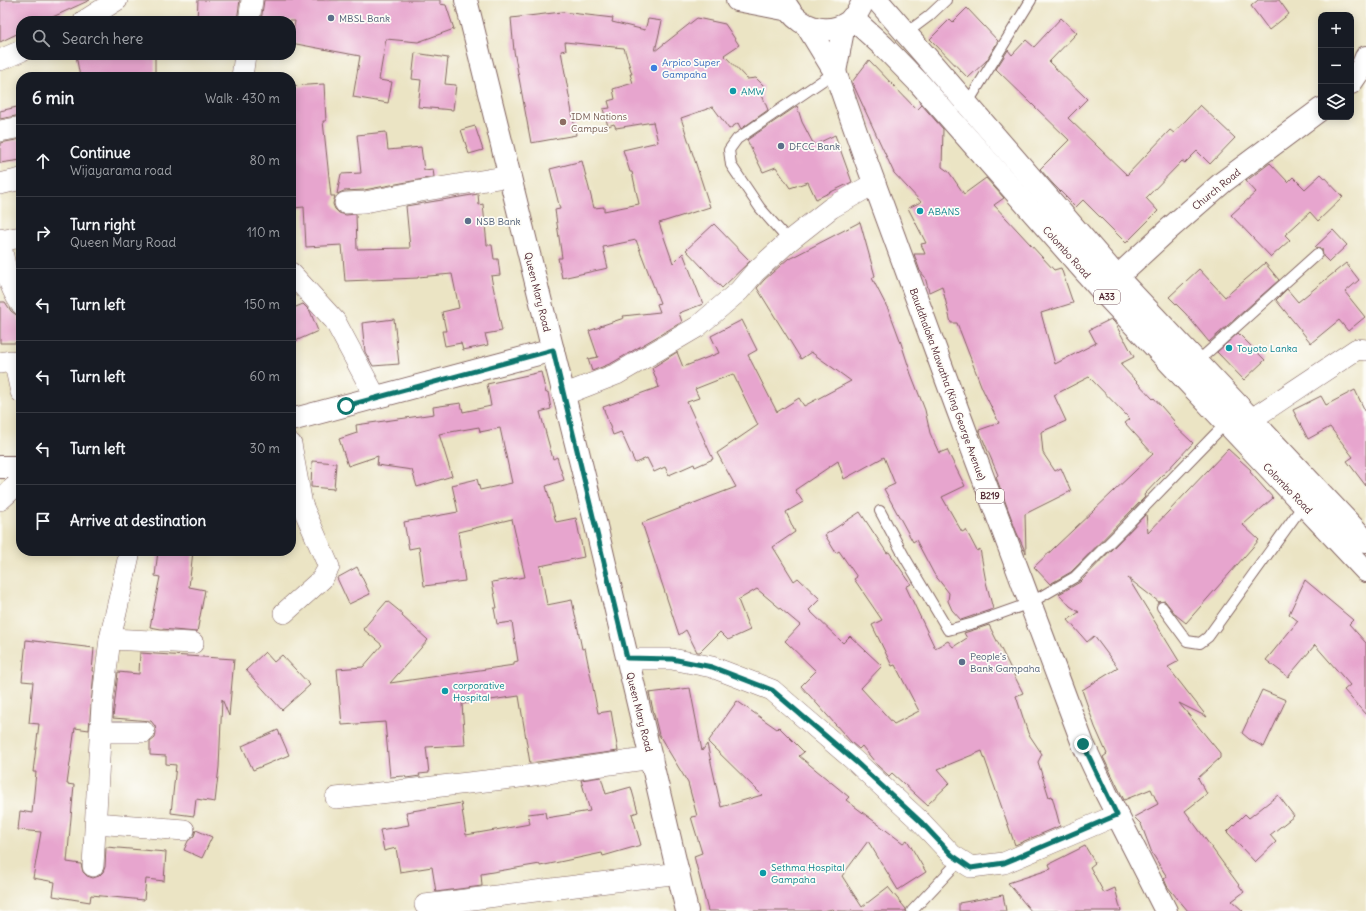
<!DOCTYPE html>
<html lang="en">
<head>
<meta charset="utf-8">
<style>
  body { margin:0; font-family:Delius,sans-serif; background:#20242c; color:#f1f3f6 }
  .controls { position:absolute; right:12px; top:12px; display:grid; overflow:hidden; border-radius:8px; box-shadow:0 2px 10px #0003 }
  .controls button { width:36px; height:36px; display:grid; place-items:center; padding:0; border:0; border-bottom:1px solid #363941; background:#171b24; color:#f1f3f6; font:20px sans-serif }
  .stop { position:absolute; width:12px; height:12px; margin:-9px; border:3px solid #0f766e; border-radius:50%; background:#fff }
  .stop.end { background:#0f766e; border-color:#fff; box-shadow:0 1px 4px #0008 }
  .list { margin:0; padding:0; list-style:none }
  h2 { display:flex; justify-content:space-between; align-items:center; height:52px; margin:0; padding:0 16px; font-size:17px }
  h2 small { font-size:13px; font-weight:400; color:#9ea1a6 }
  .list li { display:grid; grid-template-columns:26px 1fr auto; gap:12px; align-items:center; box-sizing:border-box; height:72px; padding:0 16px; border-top:1px solid #363941 }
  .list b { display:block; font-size:15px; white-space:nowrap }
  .list p { margin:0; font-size:13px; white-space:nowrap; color:#9ea1a6 }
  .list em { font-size:13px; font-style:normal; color:#9ea1a6 }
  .icon { flex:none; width:22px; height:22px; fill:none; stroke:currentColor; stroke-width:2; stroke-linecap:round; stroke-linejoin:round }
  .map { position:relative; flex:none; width:1366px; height:911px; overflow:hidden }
  .search { position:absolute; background:#171b24; box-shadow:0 2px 10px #0003; left:16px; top:16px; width:280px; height:44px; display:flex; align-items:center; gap:10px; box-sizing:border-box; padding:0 14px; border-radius:16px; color:#9ea1a6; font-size:15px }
  .panel { position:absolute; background:#171b24; box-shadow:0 2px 10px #0003; left:16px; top:72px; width:280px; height:484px; border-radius:16px }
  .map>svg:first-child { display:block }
</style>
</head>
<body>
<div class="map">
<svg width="1366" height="911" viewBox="0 0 1366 911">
  <rect width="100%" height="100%" fill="#fdfcf7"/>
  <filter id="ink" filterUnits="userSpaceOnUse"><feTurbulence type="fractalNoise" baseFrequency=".025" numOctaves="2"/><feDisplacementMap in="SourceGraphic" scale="8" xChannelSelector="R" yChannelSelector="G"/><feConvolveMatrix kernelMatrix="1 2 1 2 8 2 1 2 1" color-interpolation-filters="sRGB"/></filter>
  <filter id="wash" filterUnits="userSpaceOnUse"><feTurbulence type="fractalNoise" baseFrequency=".012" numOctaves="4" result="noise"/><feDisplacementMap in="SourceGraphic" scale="16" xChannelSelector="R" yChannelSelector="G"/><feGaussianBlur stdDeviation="0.9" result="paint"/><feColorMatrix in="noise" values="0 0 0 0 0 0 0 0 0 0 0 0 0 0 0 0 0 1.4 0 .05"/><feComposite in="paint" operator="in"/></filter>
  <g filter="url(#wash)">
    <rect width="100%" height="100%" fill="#ebe4c4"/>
    <g id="blocks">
      <g fill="#e7a5ce">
        <polygon points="0,0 90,0 44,21 21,21 21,32 0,42"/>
        <polygon points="198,0 240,0 237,21 197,21"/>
        <polygon points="264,0 440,0 440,4 446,5 454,29 418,42 386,39 379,80 392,82 388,103 353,97 360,56 291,43 295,21 261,21"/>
        <polygon points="1258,0 1279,0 1289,14 1269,30 1251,6"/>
        <polygon points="967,8 998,41 987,60 968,78 930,39 950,19 953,22"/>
        <polygon points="562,12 613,18 612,22 645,30 648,19 662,21 655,51 697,18 725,24 739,45 724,55 747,79 756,78 764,86 762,95 768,110 741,129 738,123 729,129 713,107 681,118 710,207 659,223 673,263 683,253 703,304 679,313 682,322 612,363 592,371 588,359 598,357 589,331 600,327 600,326 624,318 623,316 660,312 657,304 660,303 636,240 603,247 608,268 562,278 558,258 562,258 555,210 560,209 550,169 582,161 594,208 604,207 604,211 639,204 632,172 630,172 623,150 658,142 653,122 616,128 614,124 608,126 603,109 610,108 608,101 615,99 613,89 633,83 630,74 632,74 624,48 565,42 566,50 561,51 576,135 531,143 514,51 511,18"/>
        <polygon points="1061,18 1077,33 1049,62 1087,99 1068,118 1127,175 1170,130 1174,133 1200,105 1235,138 1210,164 1197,151 1185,163 1182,161 1146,198 1158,211 1126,243 1083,200 1076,207 1053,184 1040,169 1069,140 996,69 1008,50 1012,55 1026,40 1034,47"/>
        <polygon points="415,53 448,58 445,84 456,85 453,110 418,107 421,80 412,79"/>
        <polygon points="76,55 155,55 155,77 80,77"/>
        <polygon points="869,60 917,110 922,105 943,129 942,167 949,172 964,194 986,178 1004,198 994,205 1054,270 1061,268 1073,303 1041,313 1055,364 1096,343 1089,330 1111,319 1115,323 1124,340 1125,340 1134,357 1120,364 1153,399 1154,398 1175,422 1173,424 1193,443 1144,495 1145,497 1071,572 1050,584 1034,567 1153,454 1125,423 1130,419 1089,377 1054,395 1066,421 1041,432 1043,453 1055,471 1061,468 1071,491 1025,514 1026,553 1016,531 996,477 998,475 979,430 999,423 982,388 957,323 951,323 942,286 929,292 925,277 920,271 914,254 925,254 921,244 926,243 908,208 921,202 894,173 852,82"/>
        <polygon points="324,84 326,121 323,121 331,196 335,196 333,204 335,209 339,213 346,215 356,214 357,249 410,248 406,206 478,194 479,205 483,204 487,245 492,245 494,259 498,259 500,275 491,276 502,331 485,334 488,345 463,350 461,343 445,346 442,331 446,331 442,312 459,308 452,274 418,277 418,278 345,281 342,245 306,247 304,207 293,208 291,185 291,86"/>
        <polygon points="21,106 21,115 0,119 0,111"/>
        <polygon points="797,106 802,122 814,145 835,135 852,182 816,199 808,182 790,188 776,167 763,172 747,140"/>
        <polygon points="475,126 483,150 469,154 461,130"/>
        <polygon points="386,132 388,150 421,147 424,170 433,169 434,177 364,190 344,191 337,194 341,174 361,173 357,135"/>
        <polygon points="21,139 21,160 0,163 0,143"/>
        <polygon points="1270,163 1288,182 1293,177 1305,189 1321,174 1343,197 1318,221 1310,212 1285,235 1290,240 1271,257 1231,215 1256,192 1246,181"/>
        <polygon points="860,222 875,276 872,278 890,313 900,340 911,374 925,410 930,433 939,453 947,450 965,486 942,497 962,532 966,530 977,551 980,549 986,582 993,609 961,620 952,610 948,601 949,593 934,574 916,540 913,542 884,489 895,484 884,457 844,479 838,461 795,490 803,502 786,512 795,532 773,547 794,581 798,578 820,599 809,610 843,643 850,636 882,666 861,688 894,724 919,711 895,665 892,666 872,625 882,620 854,579 857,577 839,551 836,553 825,535 860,512 887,553 889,552 911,584 906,587 935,648 948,641 953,647 967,638 964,633 989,625 1023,693 1016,696 1028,733 1042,754 1038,762 1049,797 1052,796 1060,826 1015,845 982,751 938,769 950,783 927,805 892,773 889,776 878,766 862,746 859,749 852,743 801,686 816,671 785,641 800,625 757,589 738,600 750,630 728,640 720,632 700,652 697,652 686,630 679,635 642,523 736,487 717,453 758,425 733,374 695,389 699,398 687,402 713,459 695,467 694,464 669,475 665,467 654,472 647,458 635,463 621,432 613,435 603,407 659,387 652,368 677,352 683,367 719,353 711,336 742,320 757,350 748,355 777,412 799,398 804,406 851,381 811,352 801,359 757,288 764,280 789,258 789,259"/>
        <polygon points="714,224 750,261 722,288 686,250"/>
        <polygon points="1333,230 1347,245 1329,262 1323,256 1322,249 1315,247"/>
        <polygon points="1265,263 1279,280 1209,342 1186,314 1169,297 1199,269 1225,297"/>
        <polygon points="1346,263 1359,280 1345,292 1365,317 1348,331 1339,320 1311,343 1276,300 1287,289 1298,302"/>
        <polygon points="0,302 5,302 11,311 15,314 19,316 20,343 0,343"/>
        <polygon points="303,304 310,311 318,331 291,343 291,309"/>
        <polygon points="394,319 399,364 373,366 365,352 362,323"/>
        <polygon points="1238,333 1265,360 1244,380 1217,352"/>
        <polygon points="541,372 546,393 548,392 551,409 540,412 553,459 557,457 564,480 546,486 556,522 576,518 584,557 540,566 547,605 572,600 582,649 585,648 598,713 611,711 618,751 530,763 519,696 462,704 465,745 426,747 429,773 419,774 420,776 406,778 405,776 390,777 385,722 342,725 337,669 363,667 382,645 363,629 387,601 403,614 402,616 428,640 390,683 514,665 514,662 518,661 512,622 497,624 494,608 497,608 492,582 525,577 512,519 458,532 465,581 424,586 419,547 409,549 404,522 458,512 452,485 477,479 480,490 512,483 500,428 480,432 479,427 439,434 452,476 417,487 412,470 377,465 378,456 348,466 339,439 357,433 356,425 434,414 433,407 461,403 463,412 491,406 487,384"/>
        <polygon points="1355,390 1366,413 1366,486 1347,461 1353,457 1330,427 1308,439 1293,410 1321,396 1326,405"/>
        <polygon points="1228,449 1251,470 1250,472 1273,498 1243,525 1259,540 1186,623 1176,615 1165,601 1159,602 1128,578 1179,661 1168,667 1207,717 1179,703 1220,753 1220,758 1198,778 1207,794 1185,811 1244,892 1232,901 1243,911 1188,911 1167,886 1164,879 1167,877 1152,853 1141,824 1134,817 1158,804 1151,789 1124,800 1103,757 1107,754 1095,727 1082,690 1118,668 1094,636 1087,642 1068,620 1079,612 1070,606 1059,594 1080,582 1146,514 1148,533"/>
        <polygon points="312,461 336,463 334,489 311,487"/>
        <polygon points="158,551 193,551 189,587 205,590 197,632 161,629 150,627 160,577 155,576"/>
        <polygon points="357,567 370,594 349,604 337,578"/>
        <polygon points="1305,580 1353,620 1349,624 1366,643 1366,715 1344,690 1350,685 1315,645 1288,677 1266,660 1298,621 1289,614"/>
        <polygon points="26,640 94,648 92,671 94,671 89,730 75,728 67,784 74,785 67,862 81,864 83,872 87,876 93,878 99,876 103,872 105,867 106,847 166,852 164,881 146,879 144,900 91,895 90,902 53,896 55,882 33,878 41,832 18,830 20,811 32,813 36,772 33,772 39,724 29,723 33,682 22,681"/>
        <polygon points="265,652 274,662 282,655 310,685 282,710 246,670"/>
        <polygon points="140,653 234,659 229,716 222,699 219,767 215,802 196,799 194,816 171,813 176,765 166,764 166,756 150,755 150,742 155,738 156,732 155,726 151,721 113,718 118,672 139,674"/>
        <polygon points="690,688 702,751 707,744 721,807 762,795 708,742 737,701 777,729 779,727 804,752 799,756 849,797 846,800 903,843 907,840 926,872 898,890 868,841 842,876 862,907 888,887 906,909 906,911 835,911 833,909 823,911 708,911 694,856 702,853 691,817 697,816 688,783 659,735 649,693"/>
        <polygon points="1262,690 1286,700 1264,747 1249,739 1242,733"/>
        <polygon points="278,730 289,755 253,770 242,746"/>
        <polygon points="601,777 606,794 631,787 638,812 632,814 641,845 603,856 602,853 540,866 540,864 481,874 482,886 436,892 432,867 400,872 396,848 384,851 380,830 409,825 406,812 461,803 466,835 530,824 528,814 545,812 546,818 590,811 581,780"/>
        <polygon points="1278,795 1294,816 1270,835 1276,842 1255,862 1227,832 1245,814 1249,818"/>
        <polygon points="196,830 212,837 202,858 184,850 188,841 194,836"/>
        <polygon points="1085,846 1095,863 1090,867 1104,893 1115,888 1121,911 1031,911 1008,883 1051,869 1049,864"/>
        <polygon points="1003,895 1006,911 959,911 959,903"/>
      </g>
    </g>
  </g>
  <g filter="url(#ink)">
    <use href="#blocks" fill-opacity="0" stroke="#826461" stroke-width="1"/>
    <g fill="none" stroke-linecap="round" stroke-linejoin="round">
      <defs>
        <g id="service">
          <polyline points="905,34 929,16 946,0"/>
          <polyline points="967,104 1031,0"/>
          <polyline points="789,241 760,208 731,165 729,150 737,139 835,72"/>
          <polyline points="1197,362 1317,254"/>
          <polyline points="880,511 904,556 948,630 974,623 1030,603 1075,577 1125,527 1226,423"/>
          <polyline points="1162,607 1187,641 1200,643 1208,637 1304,504"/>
          <polyline points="912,911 960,860"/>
        </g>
        <g id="minor">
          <polyline points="84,21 117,0"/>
          <polyline points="249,21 252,0"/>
          <polyline points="0,60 21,51"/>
          <polyline points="242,77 245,55"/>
          <polyline points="0,131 21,127"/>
          <polyline points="0,184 21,179"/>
          <polyline points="345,203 365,202 421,191 510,176"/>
          <path d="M0 239C4 262 7 284 21 304"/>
          <polyline points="0,241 21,237"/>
          <polyline points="291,273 335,321 376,398"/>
          <polyline points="0,363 10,361 16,369 21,392"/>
          <polyline points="563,395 617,374 697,327 739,291 755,272 789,241 831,208 875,183"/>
          <polyline points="1252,419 1357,349 1366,350"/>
          <polyline points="0,500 21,481"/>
          <polyline points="284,613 322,579 329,567 302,505 291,444"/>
          <polyline points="110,639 193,643"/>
          <polyline points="627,659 672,659 712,667 772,690 856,762 921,822 952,855 971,867 1004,863 1117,815"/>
          <polyline points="101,732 144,732"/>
          <polyline points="336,798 512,778 652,758"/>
          <polyline points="96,823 184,830"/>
          <polyline points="93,866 102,704 110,639 130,551"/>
          <polyline points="425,905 679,873"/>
        </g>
        <g id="tertiary">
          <polyline points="1351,83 1362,67 1366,57"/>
          <polyline points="1117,277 1169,229 1223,182 1321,109"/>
          <polyline points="291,420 553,350"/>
          <polyline points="0,467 21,467"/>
        </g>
        <g id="primary">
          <polyline points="466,0 588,492 687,911"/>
          <polyline points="807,26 835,72 864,155 958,411 1083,744 1106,793 1166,911"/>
          <polyline points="835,72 844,25"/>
        </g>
        <g id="trunk">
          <polyline points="737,0 789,10"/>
          <path d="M784 0C799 38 852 40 863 0"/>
          <polyline points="877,0 1117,277 1366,541"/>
          <polyline points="852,18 884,47 920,84 1102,291 1366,571"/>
        </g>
      </defs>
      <use href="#service" stroke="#826461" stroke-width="12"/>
      <use href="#minor" stroke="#826461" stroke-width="22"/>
      <use href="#tertiary" stroke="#826461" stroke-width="24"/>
      <use href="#primary" stroke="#826461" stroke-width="24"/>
      <use href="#trunk" stroke="#826461" stroke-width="24"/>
      <use href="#service" stroke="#fff" stroke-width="10"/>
      <use href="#minor" stroke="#fff" stroke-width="21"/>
      <use href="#tertiary" stroke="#fff" stroke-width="22"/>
      <use href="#primary" stroke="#fff" stroke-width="22"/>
      <use href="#trunk" stroke="#fff" stroke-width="22"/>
    </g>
  </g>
  <g fill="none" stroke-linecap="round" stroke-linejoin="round" filter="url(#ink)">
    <polyline stroke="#0f766e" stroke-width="5" points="346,406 553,350 627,658 672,659 712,667 772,690 856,762 921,822 952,855 971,868 1004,863 1117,815 1083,744"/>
  </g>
  <g fill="#5c6f8a" stroke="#fdfcf7" stroke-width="1.5">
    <circle cx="331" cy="18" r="4"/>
    <circle cx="781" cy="146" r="4"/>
    <circle cx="468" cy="221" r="4"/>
    <circle cx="962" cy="662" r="4"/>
  </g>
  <circle fill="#3f7fe0" stroke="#fdfcf7" stroke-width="1.5" cx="654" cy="68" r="4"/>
  <g fill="#0f9aa8" stroke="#fdfcf7" stroke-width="1.5">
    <circle cx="733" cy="91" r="4"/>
    <circle cx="920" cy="211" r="4"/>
    <circle cx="1229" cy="348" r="4"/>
    <circle cx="445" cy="691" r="4"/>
    <circle cx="763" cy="873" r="4"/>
  </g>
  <circle fill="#8d6e63" stroke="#fdfcf7" stroke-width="1.5" cx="563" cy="122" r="4"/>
  <g text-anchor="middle" stroke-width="3.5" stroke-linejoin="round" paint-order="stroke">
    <g fill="#fdfcf7" stroke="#806168" stroke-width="1">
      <rect x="1094" y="290" width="26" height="14" rx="3"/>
      <rect x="976" y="489" width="28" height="14" rx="3"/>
    </g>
    <g font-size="9" font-weight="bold" fill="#4a1f2b">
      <text x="1107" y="300">A33</text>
      <text x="990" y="499">B219</text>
    </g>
    <g font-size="10" fill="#4e5e75" stroke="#fdfcf7" text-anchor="start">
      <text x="339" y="22">MBSL Bank</text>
      <text x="789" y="150">DFCC Bank</text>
      <text x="476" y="225">NSB Bank</text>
      <text x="970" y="660">People's<tspan x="970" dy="12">Bank Gampaha</tspan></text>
    </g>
    <g font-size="10" fill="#366cbe" stroke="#fdfcf7" text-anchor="start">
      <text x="662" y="66">Arpico Super<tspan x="662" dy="12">Gampaha</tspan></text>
    </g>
    <g font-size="10" fill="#0d838f" stroke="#fdfcf7" text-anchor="start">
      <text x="741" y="95">AMW</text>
      <text x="928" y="215">ABANS</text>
      <text x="1237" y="352">Toyoto Lanka</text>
      <text x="453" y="689">corporative<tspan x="453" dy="12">Hospital</tspan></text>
      <text x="771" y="871">Sethma Hospital<tspan x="771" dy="12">Gampaha</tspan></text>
    </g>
    <g font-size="10" fill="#785e54" stroke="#fdfcf7" text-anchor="start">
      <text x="571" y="120">IDM Nations<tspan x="571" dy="12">Campus</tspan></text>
    </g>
    <g font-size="10" fill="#4a1f2b" stroke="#fdfcf7">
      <text transform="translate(1216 189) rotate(-39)" y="4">Church Road</text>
      <text transform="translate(1067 252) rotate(48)" y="4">Colombo Road</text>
      <text transform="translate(538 292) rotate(76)" y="4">Queen Mary Road</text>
      <text transform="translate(948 384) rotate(70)" y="4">Bauddhaloka Mawatha (King George Avenue)</text>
      <text transform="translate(1288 488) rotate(46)" y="4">Colombo Road</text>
      <text transform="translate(640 712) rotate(76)" y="4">Queen Mary Road</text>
    </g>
  </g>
</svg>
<div class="controls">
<button>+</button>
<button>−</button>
<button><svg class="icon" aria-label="layers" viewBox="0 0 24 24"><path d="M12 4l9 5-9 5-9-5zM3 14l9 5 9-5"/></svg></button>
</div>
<div class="stop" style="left:346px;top:406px"></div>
<div class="stop end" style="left:1083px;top:744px"></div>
<div class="search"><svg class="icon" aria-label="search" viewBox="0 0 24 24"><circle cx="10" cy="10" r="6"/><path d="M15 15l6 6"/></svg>Search here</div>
<section class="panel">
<h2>6 min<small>Walk · 430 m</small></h2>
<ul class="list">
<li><svg class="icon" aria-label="ahead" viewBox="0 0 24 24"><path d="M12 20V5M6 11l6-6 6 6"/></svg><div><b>Continue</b><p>Wijayarama road</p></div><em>80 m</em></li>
<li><svg class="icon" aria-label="right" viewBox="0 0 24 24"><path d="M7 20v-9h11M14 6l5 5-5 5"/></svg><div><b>Turn right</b><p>Queen Mary Road</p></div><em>110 m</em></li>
<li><svg class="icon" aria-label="left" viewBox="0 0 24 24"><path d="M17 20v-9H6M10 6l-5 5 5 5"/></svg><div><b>Turn left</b></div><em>150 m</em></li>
<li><svg class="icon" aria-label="left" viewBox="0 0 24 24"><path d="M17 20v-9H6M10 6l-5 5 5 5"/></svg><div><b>Turn left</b></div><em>60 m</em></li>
<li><svg class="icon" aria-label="left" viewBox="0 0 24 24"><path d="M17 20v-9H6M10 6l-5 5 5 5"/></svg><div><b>Turn left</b></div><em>30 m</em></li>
<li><svg class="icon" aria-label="arrive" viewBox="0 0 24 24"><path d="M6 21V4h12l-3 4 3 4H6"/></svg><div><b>Arrive at destination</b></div></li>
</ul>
</section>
</div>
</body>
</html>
